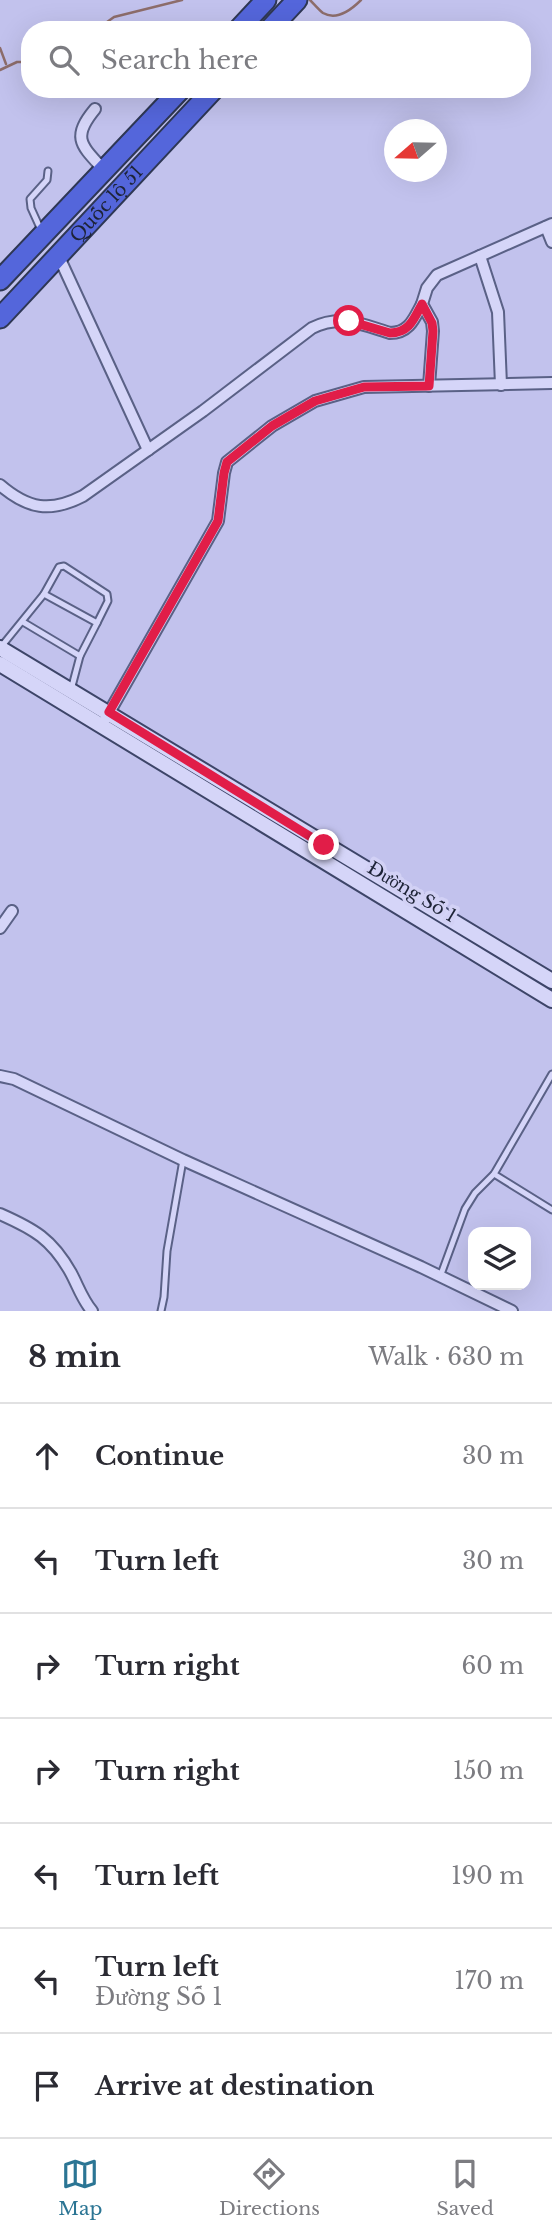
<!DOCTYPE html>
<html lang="en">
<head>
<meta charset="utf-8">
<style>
  body { margin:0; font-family:"Libre Baskerville",serif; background:#f2f2f3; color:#2b2b33 }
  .controls { position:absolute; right:21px; bottom:21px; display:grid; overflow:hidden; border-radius:14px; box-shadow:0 7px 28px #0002 }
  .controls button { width:63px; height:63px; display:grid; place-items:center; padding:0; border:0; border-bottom:2px solid #e1e1e2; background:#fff; color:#2b2b33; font:35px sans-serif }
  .compass { position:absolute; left:384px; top:119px; width:63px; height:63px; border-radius:50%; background:#fff; box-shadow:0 7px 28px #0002; rotate:250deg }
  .stop { position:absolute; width:21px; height:21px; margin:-16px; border:5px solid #e11d48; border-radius:50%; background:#fff }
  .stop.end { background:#e11d48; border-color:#fff; box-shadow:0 2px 7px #0008 }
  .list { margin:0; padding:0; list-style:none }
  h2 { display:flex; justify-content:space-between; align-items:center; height:91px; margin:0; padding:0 28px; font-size:30px }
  h2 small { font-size:23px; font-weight:400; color:#7c7c81 }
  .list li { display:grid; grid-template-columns:46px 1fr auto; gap:21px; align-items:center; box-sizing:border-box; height:105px; padding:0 28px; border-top:2px solid #e1e1e2 }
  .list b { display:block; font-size:26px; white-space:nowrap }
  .list p { margin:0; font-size:23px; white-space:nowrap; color:#7c7c81 }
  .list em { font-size:23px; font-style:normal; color:#7c7c81 }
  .icon { flex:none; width:38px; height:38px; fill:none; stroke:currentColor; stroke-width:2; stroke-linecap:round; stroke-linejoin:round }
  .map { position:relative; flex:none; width:552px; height:1311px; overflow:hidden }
  .search { position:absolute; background:#fff; box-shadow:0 7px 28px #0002; left:21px; right:21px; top:21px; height:77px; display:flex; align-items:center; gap:18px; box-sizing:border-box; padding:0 24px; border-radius:28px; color:#7c7c81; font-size:26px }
  .sheet { height:826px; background:#fff }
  nav { display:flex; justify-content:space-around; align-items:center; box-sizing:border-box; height:98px; border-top:2px solid #e1e1e2; background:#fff; font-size:19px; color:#7c7c81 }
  nav a { display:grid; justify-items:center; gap:4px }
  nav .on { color:#2b7594 }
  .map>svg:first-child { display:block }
</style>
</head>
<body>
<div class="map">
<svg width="552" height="1311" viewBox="0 0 552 1311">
  <rect width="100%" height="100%" fill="#c2c2ed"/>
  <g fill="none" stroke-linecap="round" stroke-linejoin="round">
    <g stroke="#8d6d6b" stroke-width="2.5">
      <path d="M310 0C314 4 319 10 323 13 337 21 352 9 361 0"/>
      <polyline points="96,30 114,17 182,0"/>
      <polyline points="0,48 6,64"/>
      <polyline points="0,70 17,62 30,62"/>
    </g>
    <defs>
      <g id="lane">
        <polyline points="41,230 31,208 30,199 47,180 48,171"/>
        <polyline points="44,594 59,567 64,566 107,594 108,601 97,623"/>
        <polyline points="23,622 80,656"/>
        <polyline points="1,647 44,594 97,623 80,656 71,690"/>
        <polyline points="494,1174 552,1210"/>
        <polyline points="440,1277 465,1209 475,1193 494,1174 552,1074"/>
        <polyline points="161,1311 164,1297 167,1251 183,1160"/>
      </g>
      <g id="street">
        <path d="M95 109C71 138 81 145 104 170"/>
        <polyline points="546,227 552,242"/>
        <polyline points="480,256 498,312 501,385"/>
        <polyline points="59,257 148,450"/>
        <polyline points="429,386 433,331 432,322 422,304 427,288 437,275 552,224"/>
        <path d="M0 485C28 509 50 513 83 496L203 411 312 328C341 314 361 324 390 333 409 333 414 319 422 304"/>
        <polyline points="106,718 218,521 224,473 227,462 272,426 315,401 364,387 552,383"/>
        <polyline points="0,928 12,911"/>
        <polyline points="0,1076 14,1079 183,1160 421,1267 512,1311"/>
        <path d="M0 1214C34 1229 52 1239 71 1273 78 1286 82 1299 92 1311"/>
      </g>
      <g id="secondary">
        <polyline points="0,648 552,981"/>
        <polyline points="0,664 552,1000"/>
      </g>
      <g id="highway">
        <polyline points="238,30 266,0"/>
        <polyline points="269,30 297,0"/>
        <polyline points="0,280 181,89"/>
        <path id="s1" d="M0 318 214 89"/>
      </g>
    </defs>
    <use href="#lane" stroke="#5a6186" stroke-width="9"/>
    <use href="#street" stroke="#5a6186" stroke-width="14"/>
    <use href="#secondary" stroke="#3d4568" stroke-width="18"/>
    <use href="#highway" stroke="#2e3754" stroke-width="23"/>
    <use href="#lane" stroke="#d5d5f8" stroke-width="5"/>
    <use href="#street" stroke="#d5d5f8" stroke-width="10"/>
    <use href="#secondary" stroke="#d5d5f8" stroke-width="14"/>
    <use href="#highway" stroke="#5466db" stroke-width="19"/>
  </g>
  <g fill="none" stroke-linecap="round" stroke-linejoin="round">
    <path stroke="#e11d48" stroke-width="9" d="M324 845 109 712 218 521 224 473 227 462 272 426 315 401 364 387 429 386 433 331 432 323 422 304C414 319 409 333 390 333L349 321"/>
  </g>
  <g text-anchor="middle" stroke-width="7" stroke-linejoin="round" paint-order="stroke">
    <g font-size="18" fill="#1d2336" stroke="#d2d1f5">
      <text dy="6" stroke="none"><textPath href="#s1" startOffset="156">Quốc lộ 51</textPath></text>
      <text transform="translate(412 892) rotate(31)" y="6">Đường Số 1</text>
    </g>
  </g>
</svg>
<div class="controls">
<button><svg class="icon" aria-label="layers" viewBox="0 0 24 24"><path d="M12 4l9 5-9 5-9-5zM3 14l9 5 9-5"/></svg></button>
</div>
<svg class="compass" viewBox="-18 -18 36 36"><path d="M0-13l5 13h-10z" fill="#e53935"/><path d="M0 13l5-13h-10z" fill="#7c7c81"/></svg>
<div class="stop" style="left:349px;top:321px"></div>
<div class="stop end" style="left:324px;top:845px"></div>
<div class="search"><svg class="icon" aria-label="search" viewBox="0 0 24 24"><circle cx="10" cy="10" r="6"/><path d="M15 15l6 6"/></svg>Search here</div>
</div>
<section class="sheet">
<h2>8 min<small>Walk · 630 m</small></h2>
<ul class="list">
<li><svg class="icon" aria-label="ahead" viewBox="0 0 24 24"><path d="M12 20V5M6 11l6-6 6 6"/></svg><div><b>Continue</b></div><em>30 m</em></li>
<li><svg class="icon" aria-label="left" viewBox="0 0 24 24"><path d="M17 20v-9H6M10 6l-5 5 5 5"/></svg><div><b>Turn left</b></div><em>30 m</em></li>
<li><svg class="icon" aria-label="right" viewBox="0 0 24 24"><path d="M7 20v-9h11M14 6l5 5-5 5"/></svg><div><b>Turn right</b></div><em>60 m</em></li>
<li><svg class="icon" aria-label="right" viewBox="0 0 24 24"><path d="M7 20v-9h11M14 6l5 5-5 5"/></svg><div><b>Turn right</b></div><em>150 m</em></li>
<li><svg class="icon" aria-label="left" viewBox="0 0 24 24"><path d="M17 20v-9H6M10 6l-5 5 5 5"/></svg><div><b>Turn left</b></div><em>190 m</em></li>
<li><svg class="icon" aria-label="left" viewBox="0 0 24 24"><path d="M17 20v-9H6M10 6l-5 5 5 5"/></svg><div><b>Turn left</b><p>Đường Số 1</p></div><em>170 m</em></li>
<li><svg class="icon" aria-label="arrive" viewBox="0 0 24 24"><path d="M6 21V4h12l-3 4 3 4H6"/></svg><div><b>Arrive at destination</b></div></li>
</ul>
</section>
<nav>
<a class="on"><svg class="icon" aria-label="map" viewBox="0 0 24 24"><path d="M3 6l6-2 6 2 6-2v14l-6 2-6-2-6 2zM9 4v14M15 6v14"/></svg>Map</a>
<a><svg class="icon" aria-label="directions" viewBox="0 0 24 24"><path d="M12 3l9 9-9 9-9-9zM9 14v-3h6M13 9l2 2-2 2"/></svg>Directions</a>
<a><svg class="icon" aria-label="saved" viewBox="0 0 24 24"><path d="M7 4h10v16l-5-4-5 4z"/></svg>Saved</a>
</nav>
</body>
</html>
